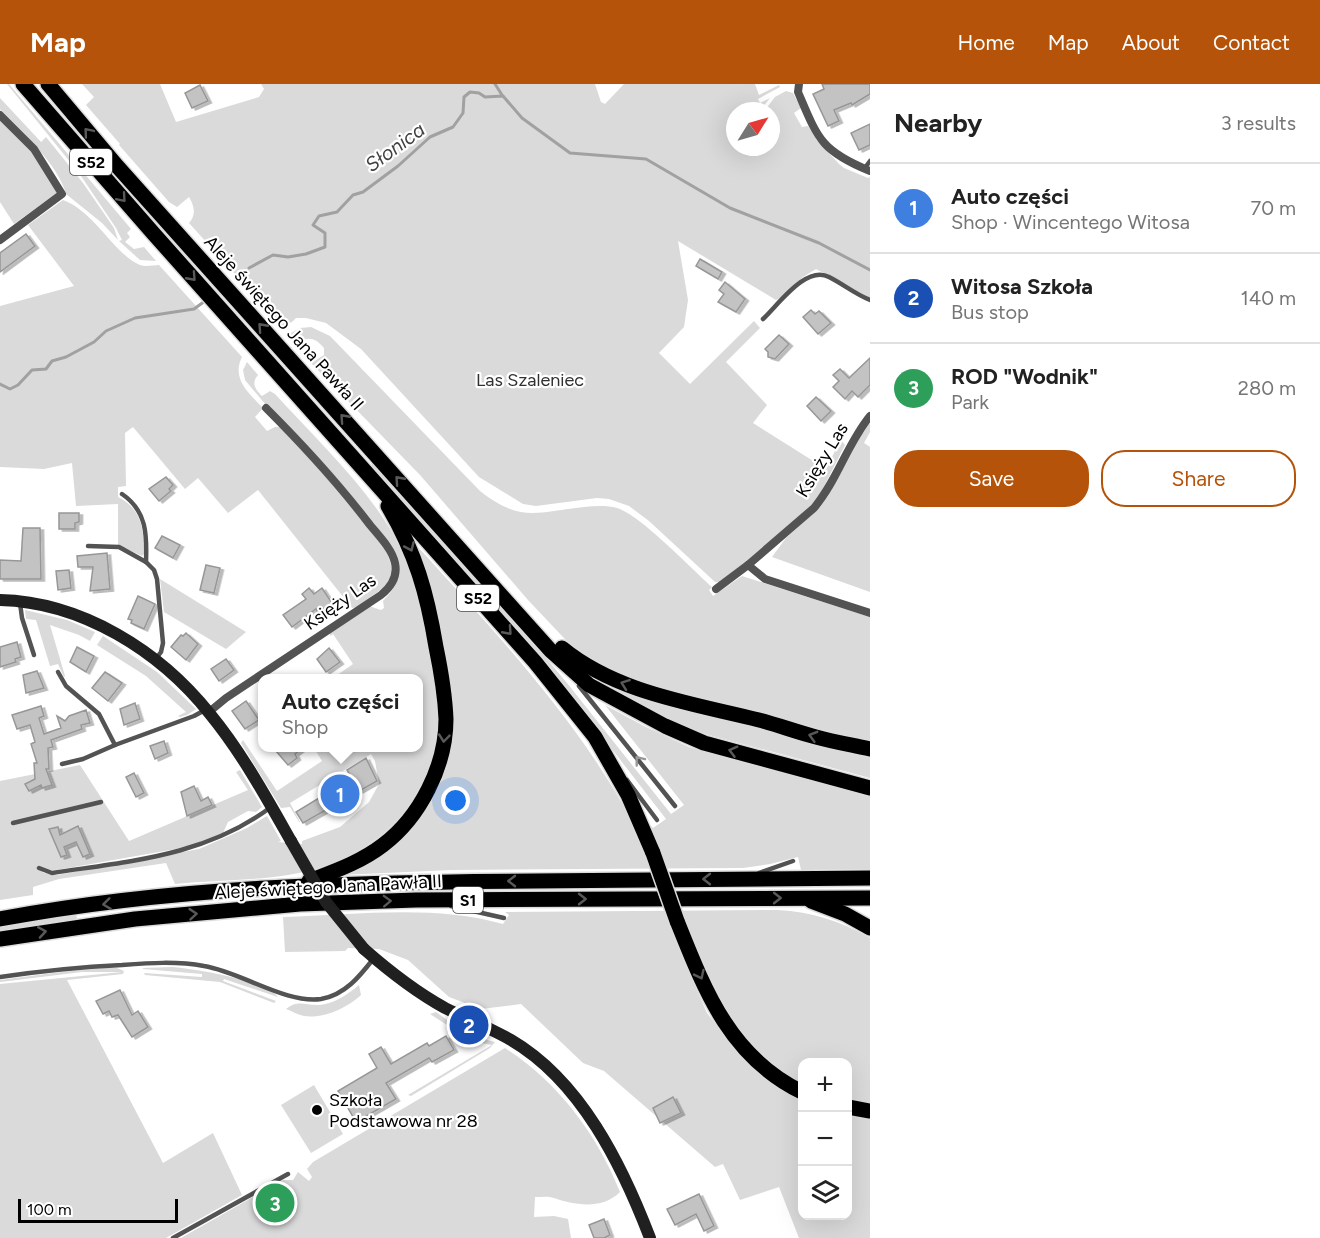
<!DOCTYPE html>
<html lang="en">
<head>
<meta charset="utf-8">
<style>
  body { margin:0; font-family:Figtree,sans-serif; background:#f6f6f6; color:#222 }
  .controls { position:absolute; right:18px; bottom:18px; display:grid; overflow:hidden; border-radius:12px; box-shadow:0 6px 24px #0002 }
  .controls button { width:54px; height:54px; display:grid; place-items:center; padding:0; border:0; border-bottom:2px solid #e0e0e0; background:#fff; color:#222; font:30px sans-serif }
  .compass { position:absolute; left:726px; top:18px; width:54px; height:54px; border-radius:50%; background:#fff; box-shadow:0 6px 24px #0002; rotate:53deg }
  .scale { position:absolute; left:18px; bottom:15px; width:160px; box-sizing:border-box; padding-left:6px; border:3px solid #000; border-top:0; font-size:16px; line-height:21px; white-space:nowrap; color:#000; -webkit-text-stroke:4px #fff; paint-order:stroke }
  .you { position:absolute; left:456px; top:717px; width:21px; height:21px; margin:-15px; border:4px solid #fff; border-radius:50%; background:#1a73e8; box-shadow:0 0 0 9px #1a73e833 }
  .badge { display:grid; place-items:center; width:39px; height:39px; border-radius:50%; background:#b45309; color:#fff; font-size:20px; font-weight:700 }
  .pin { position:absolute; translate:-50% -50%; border:3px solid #fff; box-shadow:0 2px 6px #0006 }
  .popup { position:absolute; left:258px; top:590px; width:165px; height:78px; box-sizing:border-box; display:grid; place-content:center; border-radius:12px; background:#fff; filter:drop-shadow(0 2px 4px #0005); font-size:20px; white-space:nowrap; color:#767676 }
  .popup b { font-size:22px; color:#222 }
  .popup::after { content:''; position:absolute; left:50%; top:100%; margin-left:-12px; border:12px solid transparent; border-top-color:#fff }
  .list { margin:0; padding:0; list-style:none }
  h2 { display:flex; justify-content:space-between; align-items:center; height:78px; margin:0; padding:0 24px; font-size:26px }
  h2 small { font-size:20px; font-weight:400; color:#767676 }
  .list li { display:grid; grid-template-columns:39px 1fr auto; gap:18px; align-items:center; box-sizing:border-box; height:90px; padding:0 24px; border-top:2px solid #e0e0e0 }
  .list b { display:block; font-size:22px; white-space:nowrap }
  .list p { margin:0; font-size:20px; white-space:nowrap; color:#767676 }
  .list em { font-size:20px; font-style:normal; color:#767676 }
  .actions { display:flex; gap:12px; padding:18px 24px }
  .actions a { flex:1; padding:14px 0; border:2px solid #b45309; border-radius:24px; text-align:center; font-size:21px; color:#b45309 }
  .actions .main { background:#b45309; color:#fff }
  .icon { flex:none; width:33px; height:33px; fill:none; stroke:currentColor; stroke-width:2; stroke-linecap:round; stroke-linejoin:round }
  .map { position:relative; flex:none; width:870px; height:1154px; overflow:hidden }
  header { display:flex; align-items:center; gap:36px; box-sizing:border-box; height:84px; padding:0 30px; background:#b45309; color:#fff }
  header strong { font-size:28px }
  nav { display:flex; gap:33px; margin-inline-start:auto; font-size:21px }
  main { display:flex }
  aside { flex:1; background:#fff }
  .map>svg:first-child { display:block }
</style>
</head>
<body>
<header>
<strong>Map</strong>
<nav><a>Home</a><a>Map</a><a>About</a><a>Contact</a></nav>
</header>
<main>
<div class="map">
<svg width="870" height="1154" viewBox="0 0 870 1154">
  <defs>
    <filter id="shadow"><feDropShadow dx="3.5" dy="2" stdDeviation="0" flood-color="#0004"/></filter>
  </defs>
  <rect width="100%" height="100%" fill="#fff"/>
  <g fill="#dadada" fill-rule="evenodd">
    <polygon points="7,0 9,0 131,145 127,149 130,153 125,158 134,165 144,163 156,177 140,176 119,157 122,156 116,144 79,89"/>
    <path d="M82 0H160L176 38 259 13 264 5 261 0H595L601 18 605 20 624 0H755L759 11 779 1 780 3 758 15 760 19 770 14 762 24 765 26 775 13 786 7 793 9 801 24 794 29 802 43 808 42 817 56 839 80 844 84 868 94 870 93V214L816 185 803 193 780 214 776 216 678 157 688 216 684 243 659 269 690 300 754 237 760 244 726 278 767 321 753 339 826 385 846 345 847 346 842 357 845 361 819 412 810 423 752 473 720 498H715L649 437 629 422 609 415 597 414 536 422 523 420 479 393 361 265 326 239 306 234H296L292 238 282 242 189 139C196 131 195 123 189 113L177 123 169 118 119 61 120 60 86 21 94 13ZM735 27H771V63H735Z"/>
    <path d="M0 14 41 58 46 53 83 99 114 144 118 156 102 139 66 110C58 80 22 48 0 25Z"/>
    <polygon points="0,35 31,66 57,109 14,140 0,118"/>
    <path d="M63 116C94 127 115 171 140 181 146 183 153 181 159 181L242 273C231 295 249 309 263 324L255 333 267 347 275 343H281L331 397 382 461C397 485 395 497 372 512 366 517 360 523 352 524L258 406 228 429 198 394 185 405 133 343 125 349 126 402 118 403V413C142 425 144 446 144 470L142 472 118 461V420L76 422 72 379 44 385 0 383V222L74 202 28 141Z"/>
    <path d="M311 243 330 252 480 407C521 439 537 428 584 423 595 422 606 421 617 424 639 430 692 485 712 503L709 506 713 512 742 492 870 533V659L652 605 627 597 580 571 528 516 420 391 311 279 324 271V264C315 254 309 252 297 259L289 250 300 244Z"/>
    <path d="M247 278 258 291C251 299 255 305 262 312L270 307 275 310C321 361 391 424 411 490H416C425 536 437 583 440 629 441 653 434 674 424 695 400 750 347 782 288 791 251 797 212 796 175 800L166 779 59 795 33 803V811L0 816V697L80 681 129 757 248 706 236 688 240 686 262 723 256 728 248 727 228 738 223 749 187 763 57 786H40L44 789 57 791 199 765 247 744 267 732 281 757 278 758 302 760V757L340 743 369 718 379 700 375 677 371 670 290 719 300 738H299L290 723 281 724 241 659 243 656 277 707 322 677 314 664H418V594H333L353 580 333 550 330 552V548L369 522 381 526 384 524 383 517C394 506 400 496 399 480L245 296 243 286Z"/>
    <polygon points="870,339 870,348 864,359 870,363 870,508 772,473 786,454 821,422 828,412 857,357"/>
    <path d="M375 378 480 495 567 599 671 730 684 721 605 621 644 642 689 663 870 712V785L801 786 798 773 770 780 743 784 451 786 341 791 362 781 443 685 434 516 419 464C496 549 577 635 632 737L644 734 653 744 666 735 567 607 370 382Z"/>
    <polygon points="160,495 246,548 226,565 164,528"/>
    <polygon points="25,526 67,536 95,548 90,557 79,551 50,541 65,592 64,593 58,580 50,582 36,536 26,535"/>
    <polygon points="103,552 157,588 196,625 187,631 180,633 178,632 186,628 146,592 97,561"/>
    <polygon points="617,606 650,616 870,670 870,694 698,648 660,633"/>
    <path d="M778 826C812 828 841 837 870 854V1021L848 1016V978H802V1000L775 984 753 966 731 941 692 863H678L707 929 726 953 802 1012V1132H848V1028L870 1033V1154H799L779 1103 740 1116 723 1080 715 1083 604 987 583 979 521 920 481 925 449 913 408 876 379 865 348 864 345 867 285 868 283 833C355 831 433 820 503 840L509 831 505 828Z"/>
    <polygon points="76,830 77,834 76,836 0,848 0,842"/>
    <path d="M172 883C196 885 264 896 278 913L224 895 223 897 276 917 274 919 220 898 145 891 144 889 202 893V890L143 885V884Z"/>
    <polygon points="104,884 117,884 124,887 123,890 67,896 163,1079 213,1049 242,1111 166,1154 0,1154 0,900 122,888 82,888 0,898 0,896 61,888"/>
    <path d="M359 901 361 911C347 924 324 935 304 932 298 931 292 927 286 925 299 915 305 922 320 921 335 919 347 911 359 901Z"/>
    <path d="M436 928C455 942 472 953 495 958L490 964 411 1012 408 1011 492 961 476 958 467 954 430 930Z"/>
    <path d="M505 964C558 998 597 1050 620 1108 602 1126 574 1121 554 1114 549 1112 541 1113 535 1113L534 1133 554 1132 568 1135 571 1154H181L283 1096H293L298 1088 309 1097 312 1093 307 1085 313 1078Z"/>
    <polygon points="314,1001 343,1050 311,1069 281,1021"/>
  </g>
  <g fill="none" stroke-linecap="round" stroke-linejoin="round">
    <g stroke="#a1a1a1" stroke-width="3">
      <polyline points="495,0 502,11"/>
      <polyline points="249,184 273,171 288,173 306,170 325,163 325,149 313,141 319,132 337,128 353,111 363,108 398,82 430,53 453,43 463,29 464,13 470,8 479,9 485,13 503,12 522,34 570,69 646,75 730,124 819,159 870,186"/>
      <polyline points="0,300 10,305 18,301 32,286 46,285 52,277 66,273 94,258 106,247 135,234 194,225 205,217"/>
    </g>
  </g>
  <g fill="#c3c3c3" stroke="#979797" stroke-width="1.5" filter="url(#shadow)">
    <polygon points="822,0 870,0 870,10 852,21 851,19 834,26 839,37 828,42 813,10 824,5"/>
    <polygon points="200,1 208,17 192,24 185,9"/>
    <polygon points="870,40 870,61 859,66 851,49"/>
    <polygon points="26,150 35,162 0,188 0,169"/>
    <polygon points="700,175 722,188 718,195 696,182"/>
    <polygon points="725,198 745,215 736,228 718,218 724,210 719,206"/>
    <polygon points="811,226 815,230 819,227 831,239 818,250 803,233"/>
    <polygon points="779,251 789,260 775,275 768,273 768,268 765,265"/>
    <polygon points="870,274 870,301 858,313 852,307 845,315 833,303 839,297 833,291 840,285 849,294"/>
    <polygon points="816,313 831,327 821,337 807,322"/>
    <polygon points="166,393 173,401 169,405 171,407 159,417 149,405"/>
    <polygon points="59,429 79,429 79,438 75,439 75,445 59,445"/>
    <polygon points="23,444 40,444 41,495 0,495 0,476 21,477"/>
    <polygon points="162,452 180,461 173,474 155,464"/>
    <polygon points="107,469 110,505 90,507 93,483 78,483 77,472"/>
    <polygon points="206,481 220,484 214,509 200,506"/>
    <polygon points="69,486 71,504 58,506 56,487"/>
    <polygon points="309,504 314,510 322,504 332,519 323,525 317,527 316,525 292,543 283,531 306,515 302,510"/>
    <polygon points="138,512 155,520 144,545 131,539 132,536 128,535"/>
    <polygon points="186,549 198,560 186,576 171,563 181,551 183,552"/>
    <polygon points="17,558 21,573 15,575 16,578 0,583 0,563"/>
    <polygon points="77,563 94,572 86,588 70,578"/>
    <polygon points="329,564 340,578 326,588 317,575"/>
    <polygon points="226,575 234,586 219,597 211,585"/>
    <polygon points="37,587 44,604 26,609 23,591"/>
    <polygon points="105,588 122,599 108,617 92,604"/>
    <polygon points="246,617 259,636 245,645 232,627"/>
    <polygon points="135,619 140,635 124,641 120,625"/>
    <polygon points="41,622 44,632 39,634 44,650 61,644 57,632 65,637 69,632 86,626 90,639 81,641 82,645 51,656 53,663 48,664 49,685 46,685 52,701 42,704 41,701 29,707 25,700 35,695 34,679 37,679 31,660 35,658 30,641 17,645 12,631"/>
    <polygon points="164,657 168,669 155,675 150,662"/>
    <polygon points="280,663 304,663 295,670 297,674 288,681 276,667"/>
    <polygon points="366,674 377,697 303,739 296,728 352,694 347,686"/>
    <polygon points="134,689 144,709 136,713 126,693"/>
    <polygon points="194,702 201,717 208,713 212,721 187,732 181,708"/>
    <polygon points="78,742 90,770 83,773 76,758 64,763 67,771 61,773 49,745 58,743 60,751"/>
    <polygon points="120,906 132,931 138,927 148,943 132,953 118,931 112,933 109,927 103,930 96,917"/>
    <polygon points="446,952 454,966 432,978 429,974 386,999 396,1015 356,1038 338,1007 377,984 369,970 381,963 391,980 427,959 429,962"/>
    <polygon points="673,1013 681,1029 660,1039 653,1024"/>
    <polygon points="699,1110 714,1142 704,1147 696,1130 675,1141 667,1125"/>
    <polygon points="604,1135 610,1151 604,1154 594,1154 589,1141"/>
  </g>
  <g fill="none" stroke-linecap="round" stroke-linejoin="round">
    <defs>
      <g id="highway">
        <polyline points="23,0 153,149 535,578 595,653 628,711 653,769"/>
        <polyline points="48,0 117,82 551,567 589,601 665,642 704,659 870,704"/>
        <path d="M562 564C617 609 691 619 759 636 778 641 797 648 816 653 834 658 852 661 870 665"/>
        <path d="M309 797C335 787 361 778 383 761 420 733 446 682 446 635 445 611 441 587 436 563 427 509 416 470 388 422"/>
        <polyline points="811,817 845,830 870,844"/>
        <path d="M0 835C176 802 356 798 534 797 646 796 758 795 870 794"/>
        <path d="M677 837C705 907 730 973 802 1008"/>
        <polyline points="0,855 135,835 300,820 416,816 870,814"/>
        <polyline points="848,1023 870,1027"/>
      </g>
    </defs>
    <use href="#highway" stroke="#dbdbdb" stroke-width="18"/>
    <g stroke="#535353" stroke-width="4.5">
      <polyline points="864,85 870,77"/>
      <path d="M763 235C779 220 806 181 829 193 843 200 855 210 870 216"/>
      <path d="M122 410C147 427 147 451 146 478L154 486 157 495 163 559 161 568 155 576"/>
      <polyline points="88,462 119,463 146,478"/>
      <polyline points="20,519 22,534 34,571"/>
      <polyline points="58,588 66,602 99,630 115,661 194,632 205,626"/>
      <polyline points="579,602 675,722"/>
      <polyline points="62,680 83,675 115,661"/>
      <polyline points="627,696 657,736"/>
      <polyline points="13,739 101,718"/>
      <path d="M39 784 52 789C130 777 206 772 271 723"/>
      <polyline points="759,789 793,777"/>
      <polyline points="451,822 504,834"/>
      <path d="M0 893C41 887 81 883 122 881 149 879 177 877 204 882 241 888 286 920 321 915 345 911 360 892 374 874"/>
      <polyline points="173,1154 288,1090"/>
    </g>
    <g stroke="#535353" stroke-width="8">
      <path d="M799 0 798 8C818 55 821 67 870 87"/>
      <polyline points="0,31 34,65 62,110 0,156"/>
      <polyline points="748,481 765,495 870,529"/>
      <path d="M716 505 748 481 814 424C837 397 847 360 870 332"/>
      <path d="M209 628 226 614 381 511C391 503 398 493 395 479 392 465 379 452 370 441 338 399 303 361 266 324"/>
    </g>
    <g stroke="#202020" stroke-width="12">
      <path d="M0 516C82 518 160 567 210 630 242 669 266 713 291 757"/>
      <path d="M364 865C389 887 416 908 445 924 467 935 490 944 511 956 581 997 622 1081 650 1154"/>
    </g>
    <use href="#highway" stroke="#000" stroke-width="15"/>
    <defs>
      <polyline id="highway-bridge" points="653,769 677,837"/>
    </defs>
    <use href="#highway-bridge" stroke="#dbdbdb" stroke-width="18" stroke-linecap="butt"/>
    <polyline stroke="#202020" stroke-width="12" points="291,757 326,818 364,865"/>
    <use href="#highway-bridge" stroke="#000" stroke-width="15"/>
  </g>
  <defs><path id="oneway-chevron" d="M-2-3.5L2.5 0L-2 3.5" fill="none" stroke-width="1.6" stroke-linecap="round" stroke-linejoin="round" transform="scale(1.5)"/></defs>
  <g stroke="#595959">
    <use href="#oneway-chevron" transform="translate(88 48) rotate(-130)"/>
    <use href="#oneway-chevron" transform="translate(122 114) rotate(49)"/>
    <use href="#oneway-chevron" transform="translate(192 193) rotate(48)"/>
    <use href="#oneway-chevron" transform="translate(262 243) rotate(-132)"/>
    <use href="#oneway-chevron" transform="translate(344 334) rotate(-132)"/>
    <use href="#oneway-chevron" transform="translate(399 396) rotate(-132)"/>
    <use href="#oneway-chevron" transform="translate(410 463) rotate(66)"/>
    <use href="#oneway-chevron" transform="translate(508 547) rotate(48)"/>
    <use href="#oneway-chevron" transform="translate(625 600) rotate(-160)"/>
    <use href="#oneway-chevron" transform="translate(813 652) rotate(-164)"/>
    <use href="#oneway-chevron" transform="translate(444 654) rotate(96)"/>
    <use href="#oneway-chevron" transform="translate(733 667) rotate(-165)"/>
    <use href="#oneway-chevron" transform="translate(707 795) rotate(180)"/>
    <use href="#oneway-chevron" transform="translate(512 797) rotate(180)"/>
    <use href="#oneway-chevron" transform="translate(777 814)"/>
    <use href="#oneway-chevron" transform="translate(582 815)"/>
    <use href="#oneway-chevron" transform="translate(387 817) rotate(-2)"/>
    <use href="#oneway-chevron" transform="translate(107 820) rotate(173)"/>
    <use href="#oneway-chevron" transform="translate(193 830) rotate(-5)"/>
    <use href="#oneway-chevron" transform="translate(42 848) rotate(-9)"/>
    <use href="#oneway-chevron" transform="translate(700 891) rotate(64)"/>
  </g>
  <use stroke="#989898" href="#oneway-chevron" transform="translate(639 676) rotate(-128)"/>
  <circle fill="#000" stroke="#fff" stroke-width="2" cx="317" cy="1026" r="6"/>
  <g text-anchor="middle" stroke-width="4.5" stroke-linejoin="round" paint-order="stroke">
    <g fill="#fff" stroke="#4c4c4c" stroke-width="1.5">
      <rect x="70" y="65" width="42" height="26" rx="4.5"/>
      <rect x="457" y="501" width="42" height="26" rx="4.5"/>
      <rect x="453" y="803" width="30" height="26" rx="4.5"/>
    </g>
    <g font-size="16" font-weight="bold" fill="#000">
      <text x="91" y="84">S52</text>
      <text x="478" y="520">S52</text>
      <text x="468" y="822">S1</text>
    </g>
    <g font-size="18" fill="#000" stroke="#fff">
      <text transform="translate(284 239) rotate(48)" y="6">Aleje świętego Jana Pawła II</text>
      <text transform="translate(822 376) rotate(-59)" y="6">Księży Las</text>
      <text transform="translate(340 518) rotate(-35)" y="6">Księży Las</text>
      <text transform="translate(328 803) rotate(-3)" y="6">Aleje świętego Jana Pawła II</text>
    </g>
    <g font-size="18" fill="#313131" stroke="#fff">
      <text x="530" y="302">Las Szaleniec</text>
    </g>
    <g font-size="18" fill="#000" stroke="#fff" text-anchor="start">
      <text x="329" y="1022">Szkoła<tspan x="329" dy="21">Podstawowa nr 28</tspan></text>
    </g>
    <g font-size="20" font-style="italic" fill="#424242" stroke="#fff">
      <text transform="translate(395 63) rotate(-36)" y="7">Słonica</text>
    </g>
  </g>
</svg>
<div class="controls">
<button>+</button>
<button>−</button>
<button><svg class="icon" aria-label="layers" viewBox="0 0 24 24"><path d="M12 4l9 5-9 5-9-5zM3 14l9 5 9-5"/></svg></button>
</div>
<svg class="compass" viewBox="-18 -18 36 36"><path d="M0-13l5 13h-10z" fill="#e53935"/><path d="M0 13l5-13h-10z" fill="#767676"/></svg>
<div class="scale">100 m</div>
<div class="you"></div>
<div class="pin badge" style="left:340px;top:710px;background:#3f7fe0">1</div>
<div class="popup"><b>Auto części</b>Shop</div>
<div class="pin badge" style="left:469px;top:941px;background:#1a4fb4">2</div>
<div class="pin badge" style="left:275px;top:1119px;background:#2e9e5b">3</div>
</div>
<aside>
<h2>Nearby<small>3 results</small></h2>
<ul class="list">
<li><span class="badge" style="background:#3f7fe0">1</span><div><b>Auto części</b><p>Shop · Wincentego Witosa</p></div><em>70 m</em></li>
<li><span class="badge" style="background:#1a4fb4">2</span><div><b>Witosa Szkoła</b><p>Bus stop</p></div><em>140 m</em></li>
<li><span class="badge" style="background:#2e9e5b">3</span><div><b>ROD &quot;Wodnik&quot;</b><p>Park</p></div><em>280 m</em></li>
</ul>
<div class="actions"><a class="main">Save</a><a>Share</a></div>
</aside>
</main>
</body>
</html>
